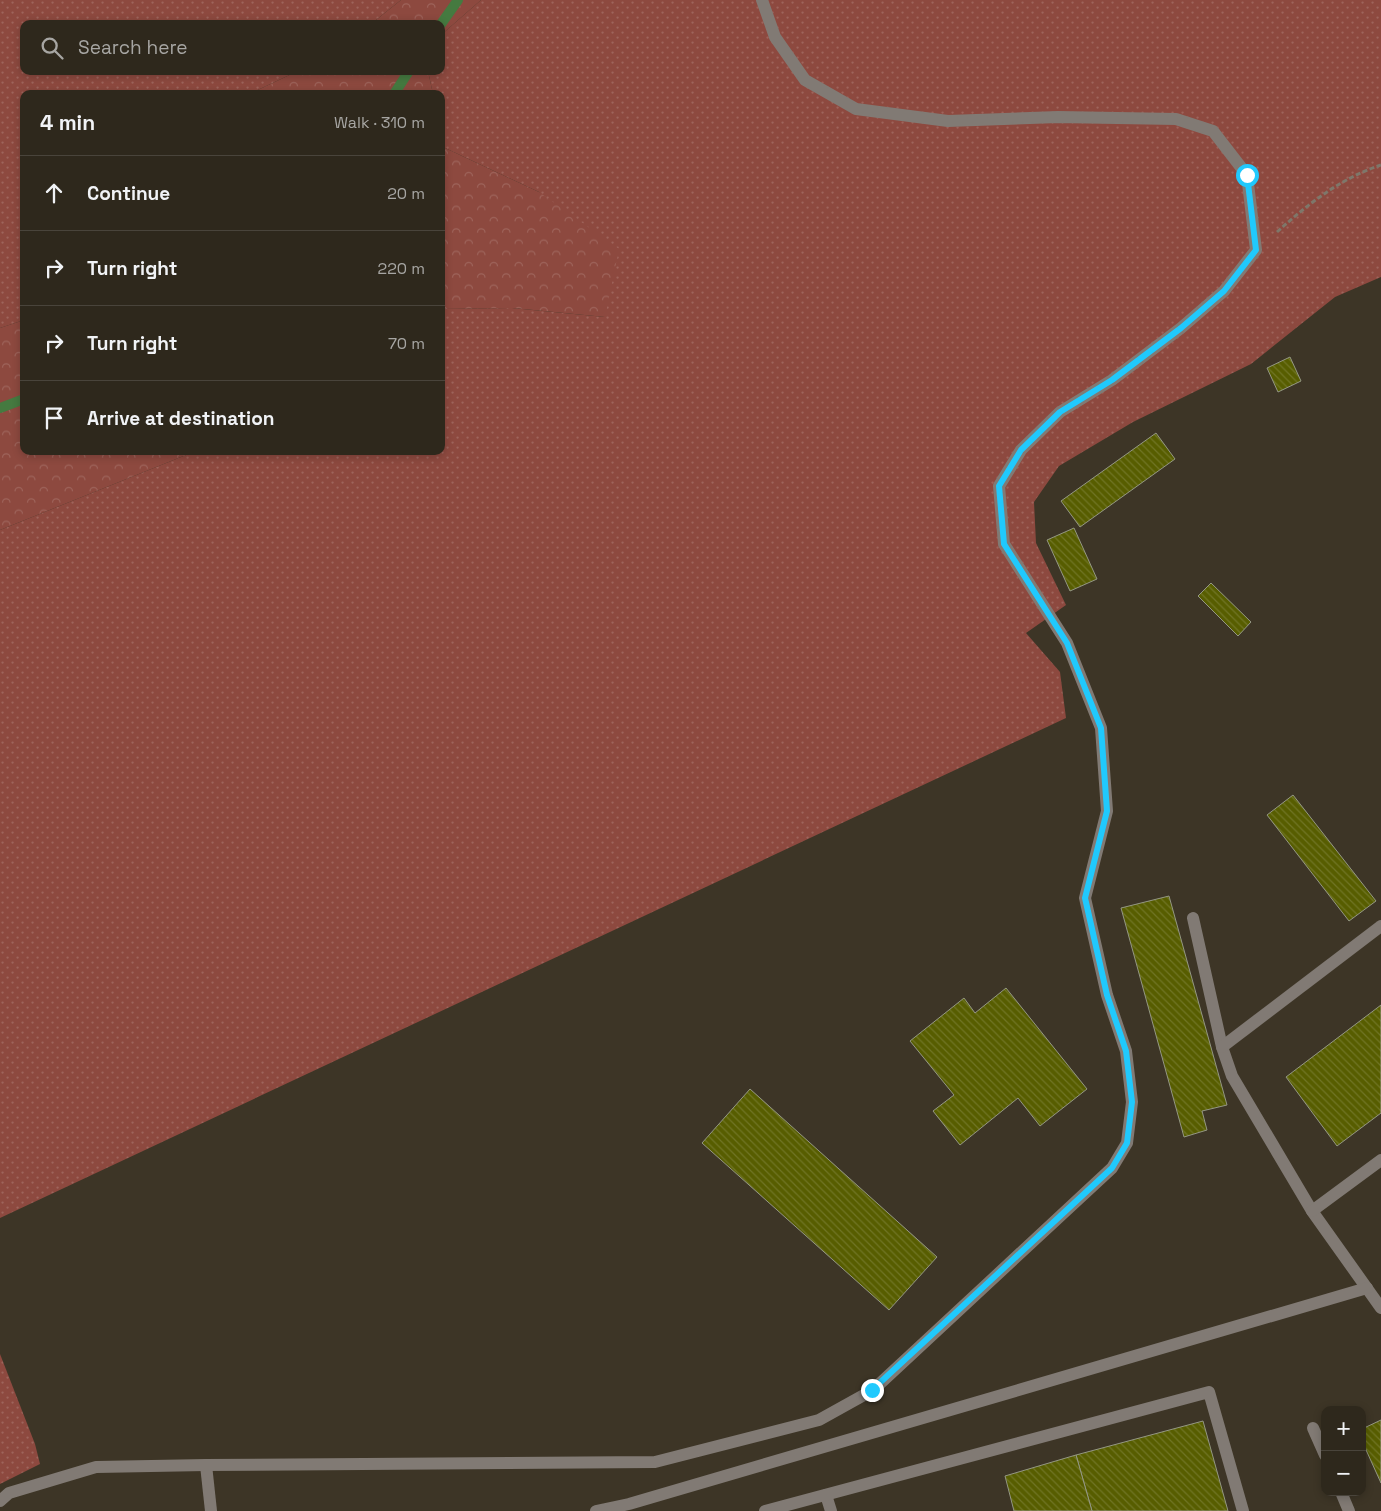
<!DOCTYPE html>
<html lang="en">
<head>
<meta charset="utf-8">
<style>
  body { margin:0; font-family:"Space Grotesk",sans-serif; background:#363025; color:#f1f3f6 }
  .controls { position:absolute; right:15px; bottom:15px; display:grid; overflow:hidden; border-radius:10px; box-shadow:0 2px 8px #0003 }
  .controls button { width:45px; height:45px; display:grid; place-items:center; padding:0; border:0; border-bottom:1px solid #49443b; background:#2e281c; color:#f1f3f6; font:25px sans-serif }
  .stop { position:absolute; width:15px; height:15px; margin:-11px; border:4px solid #20c9fd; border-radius:50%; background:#fff }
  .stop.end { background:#20c9fd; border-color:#fff; box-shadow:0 1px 5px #0008 }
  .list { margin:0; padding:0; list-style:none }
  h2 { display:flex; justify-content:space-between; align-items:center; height:65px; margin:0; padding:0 20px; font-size:21px }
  h2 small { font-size:16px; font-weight:400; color:#a7a6a3 }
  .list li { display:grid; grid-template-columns:32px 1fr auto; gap:15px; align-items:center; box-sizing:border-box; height:75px; padding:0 20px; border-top:1px solid #49443b }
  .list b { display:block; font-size:19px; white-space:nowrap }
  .list em { font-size:16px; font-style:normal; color:#a7a6a3 }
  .icon { flex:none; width:28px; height:28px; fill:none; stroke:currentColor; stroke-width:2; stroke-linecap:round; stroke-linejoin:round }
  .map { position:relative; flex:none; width:1381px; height:1511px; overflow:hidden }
  .search { position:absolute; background:#2e281c; box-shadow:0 2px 8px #0003; left:20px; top:20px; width:425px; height:55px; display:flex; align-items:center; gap:12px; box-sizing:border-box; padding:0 18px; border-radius:10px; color:#a7a6a3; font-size:19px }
  .panel { position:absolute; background:#2e281c; box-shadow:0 2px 8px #0003; left:20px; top:90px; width:425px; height:365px; border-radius:10px }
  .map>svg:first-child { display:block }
</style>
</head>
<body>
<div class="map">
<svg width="1381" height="1511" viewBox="0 0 1381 1511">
  <defs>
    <pattern id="grass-dots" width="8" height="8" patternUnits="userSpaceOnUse" patternTransform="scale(1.25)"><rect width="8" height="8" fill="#8d493f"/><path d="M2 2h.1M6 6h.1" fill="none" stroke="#9e645b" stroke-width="1.8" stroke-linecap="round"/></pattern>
    <pattern id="forest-crowns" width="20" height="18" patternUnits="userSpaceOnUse" patternTransform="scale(1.25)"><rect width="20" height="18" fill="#8d493f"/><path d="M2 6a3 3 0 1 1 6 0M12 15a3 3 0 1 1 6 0" fill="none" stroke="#9e645b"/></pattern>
    <pattern id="building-back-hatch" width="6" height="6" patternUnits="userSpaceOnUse" patternTransform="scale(1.25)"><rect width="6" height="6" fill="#575d00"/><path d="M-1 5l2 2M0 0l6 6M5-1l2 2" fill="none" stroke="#707525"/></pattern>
  </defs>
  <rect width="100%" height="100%" fill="#3d3526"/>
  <g fill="url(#grass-dots)">
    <polygon points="0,0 401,0 371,24 24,24 24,71 298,71 249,94 24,94 24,320 0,328"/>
    <polygon points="481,0 1381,0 1381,277 1335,297 1251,364 1133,422 1059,466 1034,502 1036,543 1066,605 1026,633 1060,672 1066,718 0,1218 0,530 186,455 190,451 441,451 441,309 512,308 605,317 539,192 443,147 441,94 433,94 428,71 441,71 441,35"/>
    <polygon points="0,1354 35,1444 40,1464 0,1484"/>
  </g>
  <g fill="url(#forest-crowns)">
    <polygon points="401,0 481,0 441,35 441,24 371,24"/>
    <polygon points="298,71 428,71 433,94 249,94"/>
    <polygon points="441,140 443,147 539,192 619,249 605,317 513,308 441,309"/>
    <polygon points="24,320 24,451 190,451 186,455 0,530 0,328"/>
  </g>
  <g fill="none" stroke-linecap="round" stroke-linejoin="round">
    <g stroke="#457a40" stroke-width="10">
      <polyline points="441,24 458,0"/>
      <polyline points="394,94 409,71"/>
      <polyline points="0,408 24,399"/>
    </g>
  </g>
  <g fill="url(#building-back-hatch)" stroke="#949784">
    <polygon points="1290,357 1301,381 1278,392 1267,368"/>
    <polygon points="1156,433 1175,459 1080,527 1061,501"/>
    <polygon points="1074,528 1097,579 1070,591 1047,540"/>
    <polygon points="1211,583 1251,622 1238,636 1198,596"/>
    <polygon points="1293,795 1376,901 1349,921 1267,815"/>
    <polygon points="1169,896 1227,1105 1202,1111 1207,1130 1184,1137 1121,908"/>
    <polygon points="1006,988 1087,1089 1040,1126 1018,1098 960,1145 933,1111 954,1095 910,1041 964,998 975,1013"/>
    <polygon points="1381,1005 1381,1113 1337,1146 1286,1077"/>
    <polygon points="750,1089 937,1257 889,1310 702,1143"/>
    <polygon points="1381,1420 1381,1483 1362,1441 1362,1429"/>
    <polygon points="1203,1421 1228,1511 1092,1511 1076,1455"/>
    <polygon points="1076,1455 1092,1511 1014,1511 1005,1476"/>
  </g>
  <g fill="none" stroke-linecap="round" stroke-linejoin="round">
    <path stroke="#7e776a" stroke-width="3" stroke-dasharray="5 2.5" stroke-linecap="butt" d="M1277 232C1308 204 1341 178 1381 165"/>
    <g stroke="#817a74" stroke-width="12">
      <polyline points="1193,918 1222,1047 1232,1076 1312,1211 1381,1308"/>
      <polyline points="1222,1047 1381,926"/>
      <polyline points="1312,1211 1381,1160"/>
      <polyline points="1313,1428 1325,1455"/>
      <polyline points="206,1465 211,1511"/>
      <polyline points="1341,1492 1349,1511"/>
      <polyline points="826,1495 831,1511"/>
      <polyline points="0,1501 9,1493 96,1467 206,1465 655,1462 819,1420 873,1390 1112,1168 1127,1143 1132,1102 1126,1051 1107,995 1085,898 1107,811 1101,728 1067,643 1004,544 999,486 1021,450 1060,412 1112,380 1181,328 1224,291 1256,250 1247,175 1213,131 1176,119 1058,117 948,121 856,109 805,80 775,37 762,0"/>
      <polyline points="596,1511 629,1504 1367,1288"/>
      <polyline points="765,1511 1209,1392 1243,1511"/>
    </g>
  </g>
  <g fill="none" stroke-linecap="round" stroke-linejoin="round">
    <polyline stroke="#20c9fd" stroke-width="6" points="872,1390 1112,1168 1127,1143 1132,1102 1126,1051 1107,995 1085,898 1107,811 1101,728 1067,643 1004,544 999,486 1021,450 1060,412 1112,380 1181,328 1224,291 1256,250 1247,175"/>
  </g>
</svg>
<div class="controls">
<button>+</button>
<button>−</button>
</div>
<div class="stop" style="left:1247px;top:175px"></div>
<div class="stop end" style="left:872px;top:1390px"></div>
<div class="search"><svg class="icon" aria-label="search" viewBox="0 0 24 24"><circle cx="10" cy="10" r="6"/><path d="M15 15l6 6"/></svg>Search here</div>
<section class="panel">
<h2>4 min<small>Walk · 310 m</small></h2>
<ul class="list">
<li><svg class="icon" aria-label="ahead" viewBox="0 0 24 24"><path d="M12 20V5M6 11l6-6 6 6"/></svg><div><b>Continue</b></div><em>20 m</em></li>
<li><svg class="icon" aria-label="right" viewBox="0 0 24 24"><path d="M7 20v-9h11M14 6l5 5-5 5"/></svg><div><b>Turn right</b></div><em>220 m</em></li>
<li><svg class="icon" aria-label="right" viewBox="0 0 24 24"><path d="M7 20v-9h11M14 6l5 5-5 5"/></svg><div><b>Turn right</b></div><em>70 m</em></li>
<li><svg class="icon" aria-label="arrive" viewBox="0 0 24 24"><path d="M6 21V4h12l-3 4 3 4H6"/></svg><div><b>Arrive at destination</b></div></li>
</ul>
</section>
</div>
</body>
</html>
